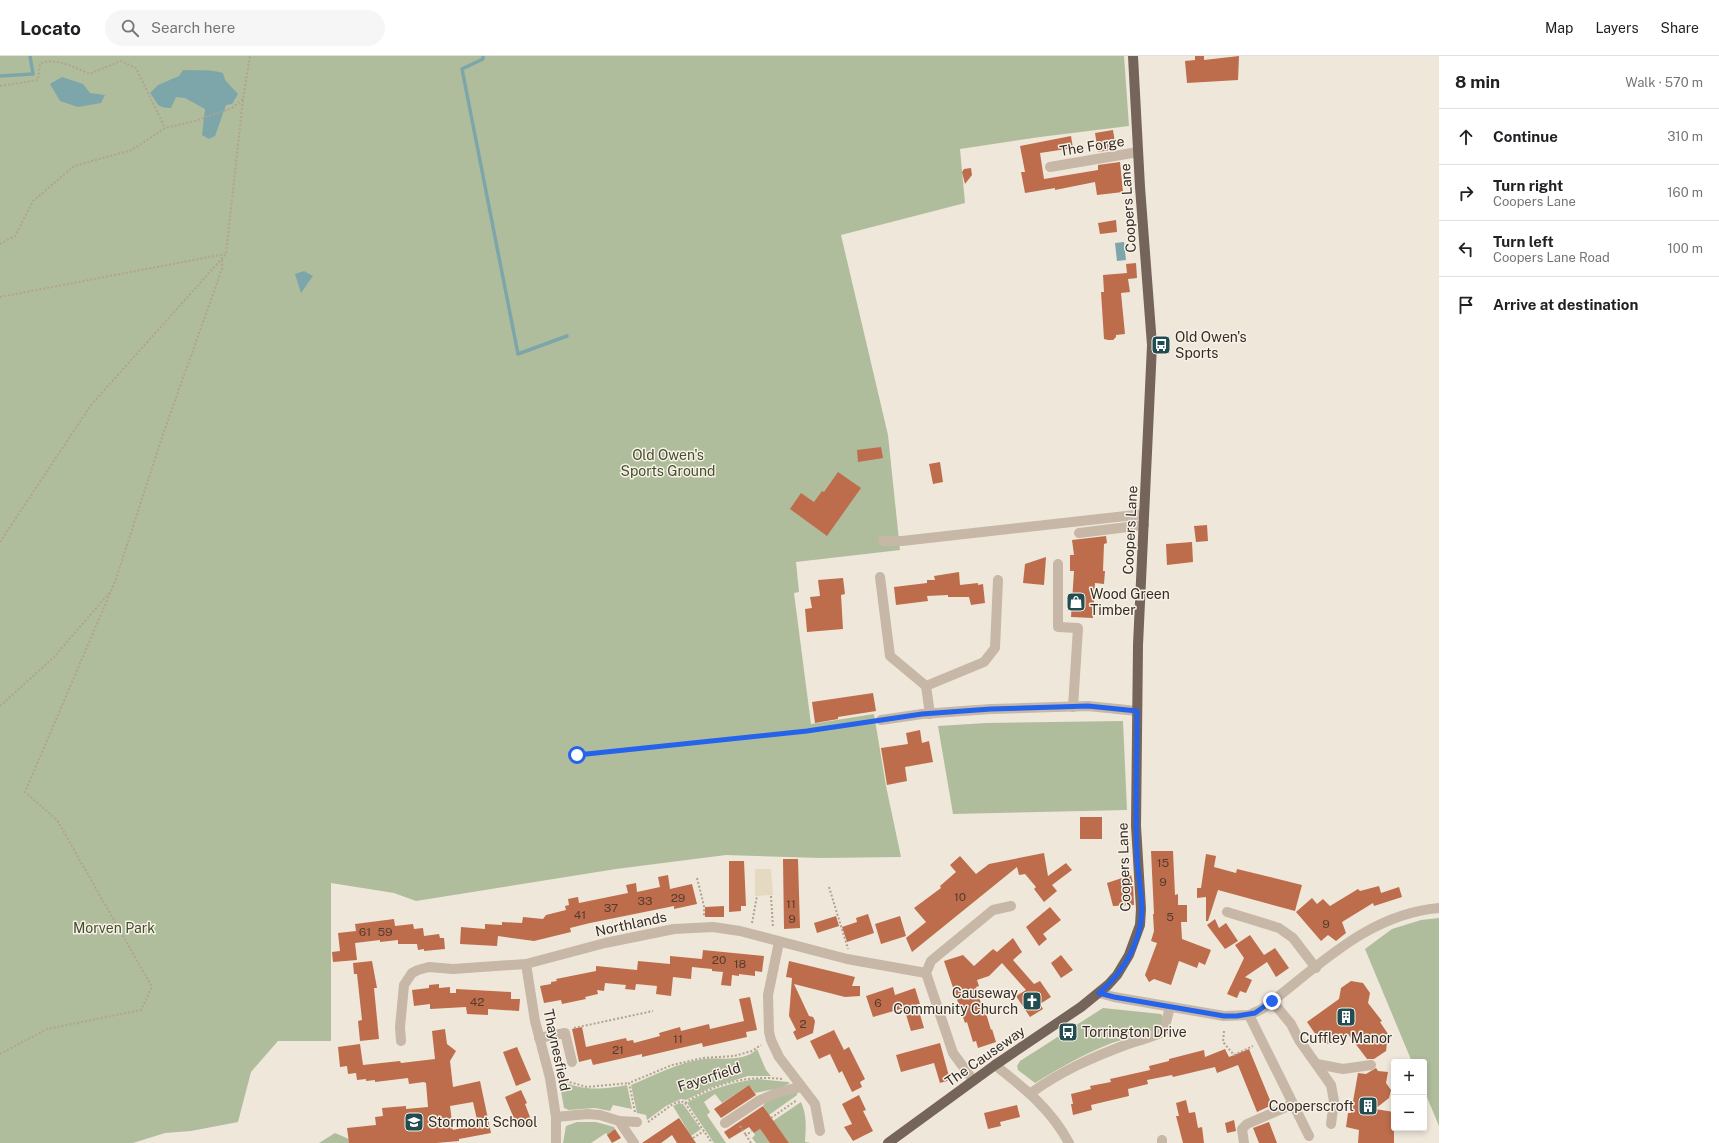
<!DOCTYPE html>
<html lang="en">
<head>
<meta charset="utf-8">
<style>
  body { margin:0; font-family:"Public Sans",sans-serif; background:#f6f6f6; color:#202124 }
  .controls { position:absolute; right:12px; bottom:12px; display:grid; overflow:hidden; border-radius:4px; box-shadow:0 2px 6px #0003 }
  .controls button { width:36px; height:36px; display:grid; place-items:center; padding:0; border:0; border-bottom:1px solid #e0e0e0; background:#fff; color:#202124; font:20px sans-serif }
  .stop { position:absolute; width:12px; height:12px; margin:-9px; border:3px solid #2563eb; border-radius:50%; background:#fff }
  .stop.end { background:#2563eb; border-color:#fff; box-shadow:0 1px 4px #0008 }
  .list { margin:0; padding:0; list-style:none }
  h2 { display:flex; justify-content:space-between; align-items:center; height:52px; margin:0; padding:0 16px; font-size:17px }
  h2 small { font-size:13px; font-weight:400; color:#757577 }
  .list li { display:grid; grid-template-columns:26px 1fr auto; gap:12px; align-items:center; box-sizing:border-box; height:56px; padding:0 16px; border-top:1px solid #e0e0e0 }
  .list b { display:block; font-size:15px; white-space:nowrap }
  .list p { margin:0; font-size:13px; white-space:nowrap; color:#757577 }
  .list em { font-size:13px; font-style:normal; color:#757577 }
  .icon { flex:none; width:22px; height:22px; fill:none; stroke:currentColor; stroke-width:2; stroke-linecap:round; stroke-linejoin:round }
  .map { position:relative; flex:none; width:1439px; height:1087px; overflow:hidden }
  header { display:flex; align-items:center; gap:24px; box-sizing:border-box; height:56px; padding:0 20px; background:#fff; border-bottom:1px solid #e0e0e0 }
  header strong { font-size:19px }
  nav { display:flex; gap:22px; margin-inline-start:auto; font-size:14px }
  .search { width:280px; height:36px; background:#f6f6f6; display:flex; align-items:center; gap:10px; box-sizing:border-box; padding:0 14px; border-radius:22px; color:#757577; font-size:15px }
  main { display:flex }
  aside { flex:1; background:#fff }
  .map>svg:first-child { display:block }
</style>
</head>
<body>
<header>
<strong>Locato</strong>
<div class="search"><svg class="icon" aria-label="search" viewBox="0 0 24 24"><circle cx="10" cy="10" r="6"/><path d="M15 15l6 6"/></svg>Search here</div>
<nav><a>Map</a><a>Layers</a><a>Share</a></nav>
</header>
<main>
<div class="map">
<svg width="1439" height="1087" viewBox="0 0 1439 1087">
  <rect width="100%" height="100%" fill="#efe7da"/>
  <g fill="#b0bd9c">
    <polygon points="0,0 1124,0 1129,70 1040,81 960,93 965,147 841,179 888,379 900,494 796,506 799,536 794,537 811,668 874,658 886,730 901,801 821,802 726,799 616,813 416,845 394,837 331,827 331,985 278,985 251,1016 238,1066 191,1075 165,1077 133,1087 0,1087"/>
    <polygon points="1123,665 1127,754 953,758 938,670 986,667"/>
    <polygon points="1439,862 1439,1070 1424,1034 1424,1006 1412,1006 1365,893 1392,873 1421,864"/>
    <path d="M1103 952 1161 958 1163 961 1160 972C1143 980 1124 982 1107 989 1082 999 1058 1013 1035 1027L1018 1014 1017 1010 1020 1005Z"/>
    <path d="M757 993 766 1014 771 1020H748L710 1032 686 1044 681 1043 666 1050 647 1064 646 1059 637 1057 631 1029C655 1019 677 1007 704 1003 721 1001 743 1007 757 993Z"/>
    <path d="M758 1023 788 1026 790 1027 780 1032 755 1037 749 1029 722 1047 715 1038 704 1046 710 1056 707 1059 726 1087H714L687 1047C708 1033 733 1026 758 1023Z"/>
    <path d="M559 1024C582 1035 602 1034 627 1029L632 1053 613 1049 610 1055 595 1052 569 1054 564 1052Z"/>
    <polygon points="789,1037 797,1037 797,1039 769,1059 763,1049 770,1043"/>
    <path d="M801 1046C807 1059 806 1072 805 1086L811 1087H789L773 1065Z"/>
    <polygon points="679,1047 683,1048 701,1073 691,1080 673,1050"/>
    <polygon points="577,1066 596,1066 614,1071 615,1073 607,1079 606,1077 591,1087 563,1087 566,1070"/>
    <polygon points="760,1073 770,1087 756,1087 752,1082 755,1079 754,1077"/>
    <polygon points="335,1077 349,1083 349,1087 319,1087"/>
  </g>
  <polygon fill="#e6d9c2" points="755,813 771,813 773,839 755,840"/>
  <g fill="#7ca6aa">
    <path d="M183 14C197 15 210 13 223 17L225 24 238 38 232 48 226 49 215 80 209 83 202 79 205 53 185 42 176 41 171 52C156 52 158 47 150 37L158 29 179 20Z"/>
    <polygon points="62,21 83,28 90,37 105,39 101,47 78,51 60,45 50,28"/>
    <polygon points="1124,186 1126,204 1117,205 1115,187"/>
    <polygon points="304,215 313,220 301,237 295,218"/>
  </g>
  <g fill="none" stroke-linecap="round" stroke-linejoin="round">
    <g stroke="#7ca6aa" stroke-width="3.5">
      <polyline points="483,0 483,3 462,13 518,298 567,280"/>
      <polyline points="0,20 33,18 30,0"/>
    </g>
  </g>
  <g fill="#bd6d4b" fill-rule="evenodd">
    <polygon points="1195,0 1204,0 1204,4 1239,0 1238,24 1187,27 1185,5 1195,4"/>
    <polygon points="1113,74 1116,93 1098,96 1095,77"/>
    <polygon points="1071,80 1073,92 1040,97 1044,123 1098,114 1098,109 1120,106 1123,136 1097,139 1095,126 1055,134 1055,132 1025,137 1021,116 1025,116 1020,90"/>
    <polygon points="971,112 972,119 965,128 962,116 964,113"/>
    <polygon points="1116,164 1117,176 1100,178 1098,167"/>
    <polygon points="1136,207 1137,222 1128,223 1130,236 1121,237 1125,278 1116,279 1116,281 1113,284 1108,284 1104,283 1101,236 1104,236 1103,219 1127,217 1126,208"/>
    <polygon points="881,391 883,402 858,406 857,394"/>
    <polygon points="940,406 943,426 933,428 929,408"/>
    <polygon points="838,416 861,432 827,480 790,453 801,437 814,446 822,435 824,436"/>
    <polygon points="1207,469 1208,485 1196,486 1194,470"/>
    <polygon points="1106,480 1107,487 1104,488 1103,515 1105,515 1104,528 1095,527 1093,562 1071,561 1074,515 1070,515 1070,499 1074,499 1072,484"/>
    <polygon points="1192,486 1193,506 1167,509 1166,488"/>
    <polygon points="1046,501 1044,529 1023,527 1025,508"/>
    <polygon points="959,516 960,529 978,527 978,529 983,528 985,547 971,549 969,541 948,541 948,539 927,540 928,545 896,549 894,531 927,527 927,524 935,524 934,520"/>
    <polygon points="843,522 845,538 841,539 843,573 807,576 805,553 812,552 810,541 820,540 818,524"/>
    <polygon points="873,637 876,655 838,661 838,663 815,667 812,646"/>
    <polygon points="920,674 922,687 929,685 933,706 905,711 907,725 887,729 881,692 908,688 906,677"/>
    <rect x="1080" y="761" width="22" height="22"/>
    <polygon points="1151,795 1173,795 1175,839 1178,838 1178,849 1187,849 1187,866 1181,866 1182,883 1211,894 1205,909 1199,906 1197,912 1179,905 1171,929 1154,923 1149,926 1145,919 1157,887 1151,885 1154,875 1153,858 1154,858"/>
    <polygon points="1044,797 1048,820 1066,807 1072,814 1052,829 1057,835 1044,846 1034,833 1036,831 1025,818 1019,819 1017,811 912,896 906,882 926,866 914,852 941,832 940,830 956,816 950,809 960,800 976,818 989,808"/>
    <polygon points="1206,798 1216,800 1214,811 1236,817 1237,813 1302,829 1295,855 1218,834 1208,865 1206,865 1206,841 1197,842 1197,832 1201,832"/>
    <polygon points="783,803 798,803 800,872 784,873"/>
    <polygon points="729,805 744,805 746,850 741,850 741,855 729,856"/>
    <polygon points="668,819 670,833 692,828 697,848 674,853 674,850 590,867 570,872 571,876 534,885 498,880 497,890 460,888 461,871 485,873 485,868 502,869 502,866 522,867 523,861 543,863 546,859 566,854 565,850 569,849 568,843 578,841 579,847 628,837 626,829 636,827 637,836 660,831 658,821"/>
    <polygon points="1131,819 1133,827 1134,849 1113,850 1107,827"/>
    <polygon points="1379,830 1381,837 1399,831 1402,841 1374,850 1373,847 1342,866 1346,877 1336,885 1328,879 1321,885 1296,856 1312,842 1317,848 1323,843 1330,850 1358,833 1360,835"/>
    <polygon points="724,850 724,861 705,861 705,851"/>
    <polygon points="1050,851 1061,864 1043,878 1047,883 1039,890 1026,871"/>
    <polygon points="868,858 874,877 847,886 842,871 857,866 856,862"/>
    <polygon points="836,860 839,870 817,877 814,867"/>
    <polygon points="900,860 906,880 881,888 875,868"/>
    <polygon points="394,863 395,870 413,868 414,873 423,872 424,880 439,878 440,882 444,882 445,893 424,895 424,893 418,894 417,888 398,888 398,884 380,886 380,884 355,887 357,904 333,906 332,896 340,895 338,877 356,875 355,868"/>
    <polygon points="1215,863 1219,872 1226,867 1238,885 1225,893 1207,869"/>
    <polygon points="1250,879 1264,899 1275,892 1289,912 1276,921 1267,906 1245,921 1252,924 1246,937 1240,935 1237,942 1227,938 1244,902 1235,889"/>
    <polygon points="1013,882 1022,896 1013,904 1034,928 1040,925 1051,941 1040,948 1043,953 1030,961 1016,940 1026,934 1002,907 989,920 977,924 979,930 976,931 983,954 985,954 991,974 992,973 996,986 978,992 976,985 973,986 967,966 965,967 944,905 963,899 974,910 993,893 997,896"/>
    <polygon points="703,894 764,900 762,916 755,915 755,920 739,918 739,920 732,919 731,930 721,929 723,916 712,915 712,913 692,911 691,923 673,921 671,940 656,938 657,930 636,928 635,934 625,933 626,929 605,927 604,935 597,934 598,938 585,941 586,943 562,948 561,944 544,947 540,930 551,928 551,926 557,925 556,923 596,915 596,910 637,914 638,905 670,908 670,900 702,903"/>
    <polygon points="1061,899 1073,914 1061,922 1051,907"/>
    <polygon points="372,905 377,932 374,932 379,983 360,985 358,965 362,964 357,918 354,918 353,907"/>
    <polygon points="789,905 855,921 852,930 860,930 860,940 845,941 794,928 809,960 813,961 815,965 813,977 797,984 793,976 796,974 789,960 792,922 786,921"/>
    <polygon points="1351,925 1363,927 1370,937 1368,947 1382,965 1380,966 1388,978 1383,981 1387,987 1386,995 1374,1003 1367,1003 1348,978 1336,987 1325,988 1319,981 1318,982 1307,966 1339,943 1341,932"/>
    <polygon points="439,928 439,932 450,931 450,937 456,937 456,933 511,936 511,943 520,943 519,955 488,953 488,959 467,958 466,951 430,953 430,948 414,950 412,934 429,932 429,929"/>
    <polygon points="893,931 895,939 915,932 920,948 917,948 924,972 911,975 904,952 873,961 866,940"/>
    <polygon points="750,941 757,974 746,976 747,981 703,991 702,987 642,1001 642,998 593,1009 591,1003 579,1006 572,973 582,971 586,991 626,982 627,985 633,984 634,987 660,980 659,977 680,971 681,975 709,968 710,973 744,965 739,943"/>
    <path d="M445 973 447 988 456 995 450 1005 453 1031 480 1025 491 1077 459 1083V1085L436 1087H349L347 1072 376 1069 375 1061 383 1060 382 1052 406 1050V1053L428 1051 426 1027 424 1026 409 1028 408 1022 375 1026V1024L366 1025V1023L357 1024 356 1017 348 1018 347 1010 340 1011 338 991 360 988 363 1009 400 1005 401 1007 435 1003 432 975ZM473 1046 478 1068 453 1074 450 1050Z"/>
    <polygon points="834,974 844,994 849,991 865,1023 860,1026 862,1031 852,1036 842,1015 839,1017 830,998 819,1003 810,985"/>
    <polygon points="940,987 950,1024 940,1027 934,1007 901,1016 896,999"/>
    <polygon points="517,991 531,1024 516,1030 503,996"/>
    <polygon points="1225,993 1229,1001 1249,993 1272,1049 1257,1056 1238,1009 1217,1017 1215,1011 1173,1021 1172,1019 1147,1024 1148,1028 1128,1033 1129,1040 1091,1049 1092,1054 1073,1059 1071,1048 1073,1048 1071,1038 1091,1033 1090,1030 1111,1026 1110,1023 1150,1014 1149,1010 1169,1005 1169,1003 1204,994 1205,1001"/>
    <polygon points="1376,1012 1378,1015 1388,1016 1386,1027 1391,1034 1389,1042 1375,1053 1394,1056 1394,1087 1358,1087 1359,1074 1346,1071 1348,1057 1351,1057 1358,1017 1366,1018"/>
    <polygon points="749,1029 756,1039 721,1062 714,1053"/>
    <polygon points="521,1034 527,1047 525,1048 533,1069 518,1072 505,1041"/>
    <polygon points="859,1039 866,1054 863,1055 873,1075 853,1085 844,1071 852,1068 842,1048"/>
    <polygon points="1186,1044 1189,1057 1195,1056 1198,1072 1202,1071 1204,1087 1183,1087 1176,1060 1179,1060 1176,1047"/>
    <polygon points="1017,1049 1020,1061 1000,1066 1001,1070 988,1073 984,1057"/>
    <polygon points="763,1050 789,1087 770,1087 760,1073 754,1077 749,1071 729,1083 724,1076"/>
    <polygon points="679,1062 696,1087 677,1087 672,1079 661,1087 642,1087"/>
    <polygon points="1234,1064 1236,1075 1227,1077 1225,1067"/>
    <polygon points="1269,1066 1277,1087 1259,1087 1253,1072"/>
    <polygon points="615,1073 621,1082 612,1087 607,1079"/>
  </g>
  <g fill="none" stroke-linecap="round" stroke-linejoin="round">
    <g stroke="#b2a292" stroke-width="2" stroke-dasharray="2 2" stroke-linecap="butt">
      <path d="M0 30 38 24 40 8C51 0 78 12 89 18L121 5 136 12 165 72"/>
      <polyline points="0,188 15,180 33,145 74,110 132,94 165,72 195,65 232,52 243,43"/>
      <polyline points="0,241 225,198"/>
      <polyline points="0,486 91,349 226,198 243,43 250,0"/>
      <polyline points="0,650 53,602 111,535 115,526 163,378 222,213 222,203"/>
      <polyline points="577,699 807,675 870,665"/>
      <polyline points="697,822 704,850 704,860"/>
      <polyline points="829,831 848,893"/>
      <polyline points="771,840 773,872"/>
      <polyline points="752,867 757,840"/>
      <polyline points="574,972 653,955"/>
      <polyline points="1224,975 1223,986 1234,999 1253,990"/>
      <polyline points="0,998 47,973 141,954 152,931 57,764 25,736 111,535"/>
      <polyline points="562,1024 587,1031 629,1027"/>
      <polyline points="685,1047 712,1087"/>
      <polyline points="635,1056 629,1027 672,1009 703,1002 734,1000 752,995 761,989"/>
      <polyline points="771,1062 797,1044"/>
      <path d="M648 1066 673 1048 681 1045 685 1047C715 1027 747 1019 782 1023"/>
      <polyline points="740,1070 746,1079"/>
      <polyline points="693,1082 704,1075"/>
      <polyline points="751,1087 746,1079 752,1075"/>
    </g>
    <g stroke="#c6b7a7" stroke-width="10">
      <polyline points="1050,111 1138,96"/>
      <polyline points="1079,477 1144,469"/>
      <polyline points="883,485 902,485 1144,458"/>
      <polyline points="1058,508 1058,571 1078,572 1073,651"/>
      <polyline points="880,521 890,600 926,630"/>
      <polyline points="930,658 926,630 984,606 995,592 998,524"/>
      <polyline points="881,664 922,658 991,653 1088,650 1137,655"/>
      <polyline points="1227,856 1279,872 1293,882 1316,912"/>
      <polyline points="779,886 768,939 769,976 771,984 779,1001 815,1048 820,1075"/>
      <polyline points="526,908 535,965 550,1022 556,1061 556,1087"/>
      <path d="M1099 937 1114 941 1224 960 1249 959 1262 953C1317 912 1367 858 1439 852"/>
      <polyline points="1272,945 1291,968 1299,984 1331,1029 1334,1045 1331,1068"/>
      <polyline points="1249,959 1309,1080"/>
      <polyline points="539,982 565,977 572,1006"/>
      <polyline points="401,985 400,971 404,929 412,917 418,914 429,911 453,913 526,908 605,887 674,873 713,871 740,875 847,903 926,917"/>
      <polyline points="1317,1008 1343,1013 1371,1009"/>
      <path d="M995 1009C1024 1032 1051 1053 1069 1087"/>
      <polyline points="973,1024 953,997 926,917 931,905 993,854 1011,850"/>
      <path d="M1031 1037C1061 1015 1093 1001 1128 988 1139 984 1150 982 1161 977L1164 974 1170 951"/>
      <polyline points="556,1061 587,1058 600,1059 619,1065 637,1066"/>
      <polyline points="619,1065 634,1087"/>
      <polyline points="725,1067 760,1044 779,1036 801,1031"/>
      <polyline points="1162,1084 1162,1087"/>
      <polyline points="1244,1087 1242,1073 1247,1068 1293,1048"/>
    </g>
    <polyline stroke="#746459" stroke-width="10" points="888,1087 995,1009 1081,951 1108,929 1117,919 1129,899 1140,869 1141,853 1136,770 1138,589 1152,289 1140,131 1133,0"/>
  </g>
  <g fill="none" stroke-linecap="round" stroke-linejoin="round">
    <path stroke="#2563eb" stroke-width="5" d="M577 699 807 675 922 658 991 653 1088 650 1137 655C1137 704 1135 753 1137 801 1138 823 1145 849 1140 871 1134 897 1119 920 1099 937L1114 941 1224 960H1237L1255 957 1272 945"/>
  </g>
  <defs>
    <symbol id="bus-square" viewBox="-11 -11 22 22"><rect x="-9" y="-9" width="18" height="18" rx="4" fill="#204c52" stroke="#f8f1e6"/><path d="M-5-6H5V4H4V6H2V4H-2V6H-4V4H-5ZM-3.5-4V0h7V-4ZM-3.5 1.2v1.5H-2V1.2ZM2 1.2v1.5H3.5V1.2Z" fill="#fff"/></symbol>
    <symbol id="shop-square" viewBox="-11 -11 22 22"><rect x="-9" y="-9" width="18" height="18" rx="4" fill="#204c52" stroke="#f8f1e6"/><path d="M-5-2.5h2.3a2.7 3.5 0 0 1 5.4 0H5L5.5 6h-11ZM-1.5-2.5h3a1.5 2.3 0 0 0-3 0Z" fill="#fff"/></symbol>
    <symbol id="church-square" viewBox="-11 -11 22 22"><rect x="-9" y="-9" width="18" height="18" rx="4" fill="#204c52" stroke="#f8f1e6"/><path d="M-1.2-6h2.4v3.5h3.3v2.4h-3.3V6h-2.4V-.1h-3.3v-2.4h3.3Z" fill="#fff"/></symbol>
    <symbol id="building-square" viewBox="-11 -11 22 22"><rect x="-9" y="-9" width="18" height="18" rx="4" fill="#204c52" stroke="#f8f1e6"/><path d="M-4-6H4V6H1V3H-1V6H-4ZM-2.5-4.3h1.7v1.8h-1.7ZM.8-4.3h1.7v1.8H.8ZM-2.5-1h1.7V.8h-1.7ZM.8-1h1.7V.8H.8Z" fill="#fff"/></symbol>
    <symbol id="school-square" viewBox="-11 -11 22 22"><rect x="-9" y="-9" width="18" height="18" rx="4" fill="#204c52" stroke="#f8f1e6"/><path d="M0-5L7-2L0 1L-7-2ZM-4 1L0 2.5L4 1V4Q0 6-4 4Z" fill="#fff"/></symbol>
  </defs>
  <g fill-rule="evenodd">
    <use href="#bus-square" x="1150" y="278" width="22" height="22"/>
    <use href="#shop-square" x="1065" y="535" width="22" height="22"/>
    <use href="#church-square" x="1021" y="934" width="22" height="22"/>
    <use href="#building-square" x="1335" y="950" width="22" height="22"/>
    <use href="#bus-square" x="1057" y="965" width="22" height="22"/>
    <use href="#building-square" x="1357" y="1039" width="22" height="22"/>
    <use href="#school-square" x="403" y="1055" width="22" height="22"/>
  </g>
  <g text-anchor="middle" stroke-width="3" stroke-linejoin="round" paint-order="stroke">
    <g font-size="12" fill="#563c30">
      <text x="1163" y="811">15</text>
      <text x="1163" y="830">9</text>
      <text x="960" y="845">10</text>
      <text x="678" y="846">29</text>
      <text x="645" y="849">33</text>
      <text x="791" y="852">11</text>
      <text x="611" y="856">37</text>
      <text x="580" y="863">41</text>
      <text x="1170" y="865">5</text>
      <text x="792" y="867">9</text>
      <text x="1326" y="872">9</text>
      <text x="365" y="880">61</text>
      <text x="385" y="880">59</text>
      <text x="719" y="908">20</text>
      <text x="740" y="912">18</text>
      <text x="477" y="950">42</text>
      <text x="878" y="951">6</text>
      <text x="803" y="972">2</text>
      <text x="678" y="987">11</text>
      <text x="618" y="998">21</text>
    </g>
    <g font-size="14" fill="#342c27" stroke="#f8f1e6">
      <text transform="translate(1092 90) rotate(-9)" y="5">The Forge</text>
      <text transform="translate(1128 152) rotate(-94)" y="5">Coopers Lane</text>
      <text transform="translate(1130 474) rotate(-87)" y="5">Coopers Lane</text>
      <text transform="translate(1124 811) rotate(-92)" y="5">Coopers Lane</text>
      <text transform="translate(631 868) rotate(-12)" y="5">Northlands</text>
      <text transform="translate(557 994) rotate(78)" y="5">Thaynesfield</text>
      <text transform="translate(985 1000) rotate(-35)" y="5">The Causeway</text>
      <text transform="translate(709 1021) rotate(-18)" y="5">Fayerfield</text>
    </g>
    <g font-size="14" fill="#342c27" stroke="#f8f1e6" text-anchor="start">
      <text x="1175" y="286">Old Owen's<tspan x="1175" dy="16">Sports</tspan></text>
      <text x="1090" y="543">Wood Green<tspan x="1090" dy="16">Timber</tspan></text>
      <text x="1018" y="942" text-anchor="end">Causeway<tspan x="1018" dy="16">Community Church</tspan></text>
      <text x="1082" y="981">Torrington Drive</text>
      <text x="1346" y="987" text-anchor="middle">Cuffley Manor</text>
      <text x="1354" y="1055" text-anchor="end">Cooperscroft</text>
      <text x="428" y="1071">Stormont School</text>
    </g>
    <g font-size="14" fill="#41502d" stroke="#f8f1e6">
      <text x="668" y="404">Old Owen's<tspan x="668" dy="16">Sports Ground</tspan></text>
      <text x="114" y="877">Morven Park</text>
    </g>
  </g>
</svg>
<div class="controls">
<button>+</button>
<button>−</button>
</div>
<div class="stop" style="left:577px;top:699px"></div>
<div class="stop end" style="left:1272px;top:945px"></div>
</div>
<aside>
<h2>8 min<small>Walk · 570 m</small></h2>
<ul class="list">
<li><svg class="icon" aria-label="ahead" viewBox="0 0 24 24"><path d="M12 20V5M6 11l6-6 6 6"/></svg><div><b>Continue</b></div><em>310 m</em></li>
<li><svg class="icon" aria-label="right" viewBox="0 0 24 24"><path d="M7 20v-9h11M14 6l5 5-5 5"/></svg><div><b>Turn right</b><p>Coopers Lane</p></div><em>160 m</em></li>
<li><svg class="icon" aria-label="left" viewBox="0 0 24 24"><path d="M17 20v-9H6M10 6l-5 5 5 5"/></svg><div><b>Turn left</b><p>Coopers Lane Road</p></div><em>100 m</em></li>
<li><svg class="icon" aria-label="arrive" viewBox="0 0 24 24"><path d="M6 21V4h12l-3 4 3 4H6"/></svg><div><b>Arrive at destination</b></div></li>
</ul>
</aside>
</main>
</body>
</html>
